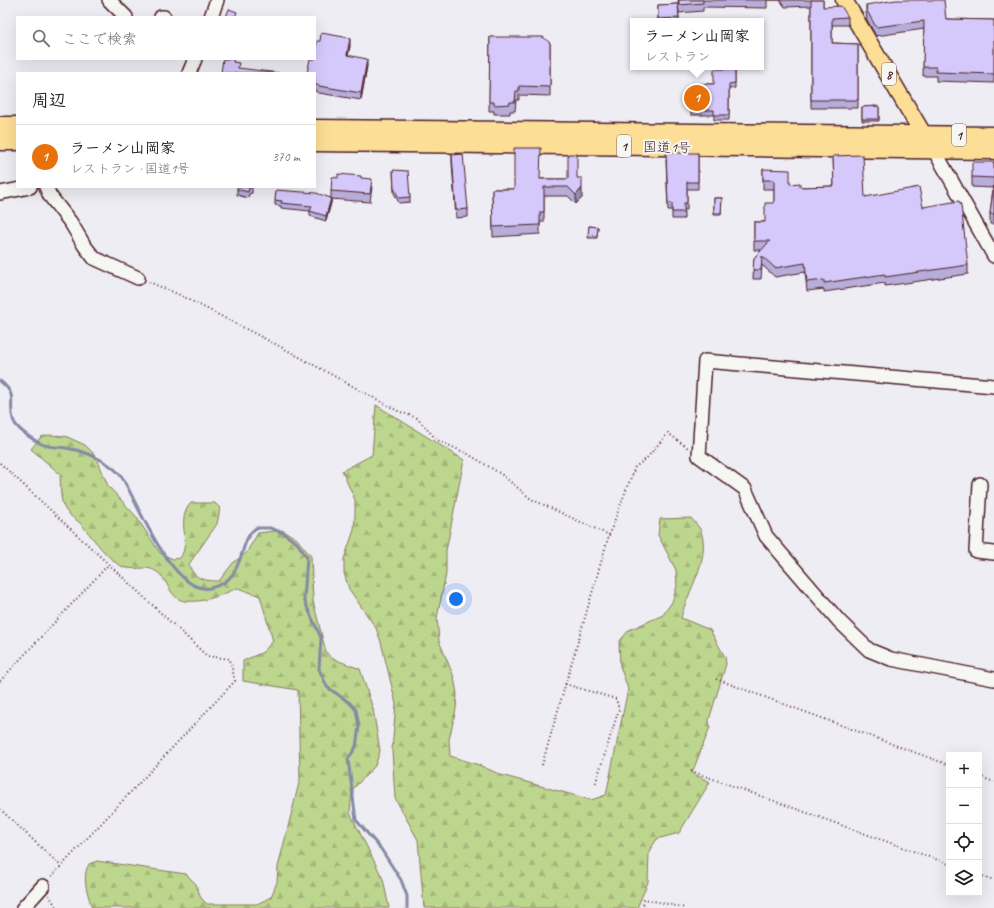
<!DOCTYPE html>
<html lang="ja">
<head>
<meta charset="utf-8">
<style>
  body { margin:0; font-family:Caveat,"Klee One",sans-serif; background:#f2f2f2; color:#202124 }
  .controls { position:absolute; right:12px; bottom:12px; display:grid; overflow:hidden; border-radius:0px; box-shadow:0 4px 16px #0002 }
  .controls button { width:36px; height:36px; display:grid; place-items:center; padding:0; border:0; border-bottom:1px solid #e0e0e0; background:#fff; color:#202124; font:20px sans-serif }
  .you { position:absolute; left:456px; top:599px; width:14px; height:14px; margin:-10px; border:3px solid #fff; border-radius:50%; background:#1a73e8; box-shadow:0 0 0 6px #1a73e833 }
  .badge { display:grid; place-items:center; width:26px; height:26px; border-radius:50%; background:#d93025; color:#fff; font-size:13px; font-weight:700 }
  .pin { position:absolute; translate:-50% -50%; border:2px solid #fff; box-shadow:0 1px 4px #0006 }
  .popup { position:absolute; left:630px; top:18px; width:134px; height:52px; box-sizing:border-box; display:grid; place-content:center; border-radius:0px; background:#fff; filter:drop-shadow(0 1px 3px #0005); font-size:13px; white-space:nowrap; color:#757577 }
  .popup b { font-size:15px; color:#202124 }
  .popup::after { content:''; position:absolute; left:50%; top:100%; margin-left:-8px; border:8px solid transparent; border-top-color:#fff }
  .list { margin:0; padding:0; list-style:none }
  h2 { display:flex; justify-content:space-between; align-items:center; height:52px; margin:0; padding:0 16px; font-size:17px }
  h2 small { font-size:13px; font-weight:400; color:#757577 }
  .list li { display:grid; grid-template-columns:26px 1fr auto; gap:12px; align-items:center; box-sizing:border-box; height:64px; padding:0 16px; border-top:1px solid #e0e0e0 }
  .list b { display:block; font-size:15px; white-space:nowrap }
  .list p { margin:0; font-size:13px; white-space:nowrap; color:#757577 }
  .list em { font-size:13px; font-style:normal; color:#757577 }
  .icon { flex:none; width:22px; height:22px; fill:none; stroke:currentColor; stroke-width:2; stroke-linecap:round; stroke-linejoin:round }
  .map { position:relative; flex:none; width:994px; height:908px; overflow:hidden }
  .search { position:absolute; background:#fff; box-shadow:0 4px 16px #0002; left:16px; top:16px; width:300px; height:44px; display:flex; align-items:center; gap:10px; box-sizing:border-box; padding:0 14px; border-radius:0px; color:#757577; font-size:15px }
  .panel { position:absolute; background:#fff; box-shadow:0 4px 16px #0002; left:16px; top:72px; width:300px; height:116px; border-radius:0px }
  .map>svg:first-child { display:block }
</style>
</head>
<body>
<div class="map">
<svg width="994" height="908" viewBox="0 0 994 908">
  <defs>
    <pattern id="forest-firs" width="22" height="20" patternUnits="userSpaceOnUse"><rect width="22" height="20" fill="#bdd68d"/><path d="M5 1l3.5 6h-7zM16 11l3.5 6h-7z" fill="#a4b77a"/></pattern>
  </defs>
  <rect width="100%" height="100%" fill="#efedf4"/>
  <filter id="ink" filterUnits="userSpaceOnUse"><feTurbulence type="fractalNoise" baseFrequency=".025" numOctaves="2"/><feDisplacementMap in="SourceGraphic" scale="8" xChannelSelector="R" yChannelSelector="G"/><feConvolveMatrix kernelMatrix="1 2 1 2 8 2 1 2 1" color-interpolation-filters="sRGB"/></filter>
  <g filter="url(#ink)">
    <g fill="url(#forest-firs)" stroke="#847a5c">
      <path d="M376 405 464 460 446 551V574L437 618 439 641 454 677 457 694 456 709 449 740 450 756 479 765 501 775 591 800 606 795 628 689 620 666 619 642 629 630 663 615 672 602 677 586 676 570 658 535 660 519 691 518C694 522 699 526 701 531 711 560 687 591 681 618L710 630 725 657 726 664 709 720 710 727 692 773 710 782 679 833 657 839 649 851 648 882 637 908H424L418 840 395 798 392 750 396 704 381 642 376 628 349 589 344 573V559L354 530 355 515V500L342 471 372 455Z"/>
      <path d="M49 435 65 436 85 445 96 456 108 486 135 515 160 553 173 559 180 558C192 541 175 520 191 503H215L220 508 217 524 189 564C193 579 205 581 219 581L233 563 246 553 258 533 282 530 296 538 311 556 313 601 326 652 331 658 360 669 373 709 380 751 375 766 352 790 350 813 383 879 389 908H92C88 894 81 878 89 864L97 861 186 874 196 884 201 898 207 904H257L271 897 277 882 278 867 300 779 298 690 243 681V661L263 652 273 641 260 596 238 588C220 595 205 603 185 601 170 600 168 579 157 572 148 565 137 570 127 568 110 565 91 534 79 522 75 519 70 516 67 512 59 503 61 485 60 474L31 449 41 437Z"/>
    </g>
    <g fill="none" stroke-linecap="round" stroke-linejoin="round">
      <path stroke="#858aa4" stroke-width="3" d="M0 381C19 396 8 401 13 419 15 428 28 436 36 441 48 449 59 446 71 449 88 452 114 464 123 479 138 504 173 595 210 588 247 581 237 540 256 528H270L283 533 297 543 307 557 304 600 321 638 319 669 327 687 350 703 356 710 359 726 356 747 348 759 356 820 381 849 401 880 407 896V908"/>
      <defs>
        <g id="minor">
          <polyline points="109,0 126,17"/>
          <polyline points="161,17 164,17"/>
          <polyline points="211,17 217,0"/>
          <polyline points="189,73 195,59"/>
          <polyline points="933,148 994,256"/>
          <polyline points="46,187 50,196 71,223 84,245 94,258 138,278"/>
          <polyline points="0,193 30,187"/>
          <polyline points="994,386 705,361 699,456 745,489 766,536 839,621 869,650 891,659 994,679"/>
          <polyline points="980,484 976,551 994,553"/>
          <polyline points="23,908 43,886"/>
        </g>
        <polyline id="major" points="844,0 929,144"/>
        <g id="highway">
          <polyline points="0,126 17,126"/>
          <polyline points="315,129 994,136"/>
          <polyline points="0,141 17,141"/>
          <polyline points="315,142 994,150"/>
        </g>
      </defs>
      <use href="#minor" stroke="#4a1f2b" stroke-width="16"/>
      <use href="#major" stroke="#4a1f2b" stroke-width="19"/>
      <use href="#highway" stroke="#4a1f2b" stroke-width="21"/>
      <g stroke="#4a1f2b" stroke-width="2" stroke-dasharray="1 3" stroke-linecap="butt">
        <polyline points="149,282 180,295 281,347 398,411 417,418 437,440 468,454 501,474 531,499 609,535 635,467 646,459 668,433 688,448"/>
        <polyline points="0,463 207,656 230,659 235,681 50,878"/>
        <polyline points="716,679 949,765"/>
        <polyline points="0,681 109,564"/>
        <polyline points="565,684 616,699 619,709 595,785"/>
        <polyline points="542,765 609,535"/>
        <polyline points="691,771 949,864"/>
        <polyline points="979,776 994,782"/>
        <polyline points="0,809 61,866"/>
        <polyline points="979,875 994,880"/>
        <polyline points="49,895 57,908"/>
        <polyline points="643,908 644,899 686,908"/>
      </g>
      <use href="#minor" stroke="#f6f6f2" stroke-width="13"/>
      <use href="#major" stroke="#fdde96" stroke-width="16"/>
      <use href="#highway" stroke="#fdde96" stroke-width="18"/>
    </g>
    <g fill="#b7add8" stroke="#4a1f2b">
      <polygon points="678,0 780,0 767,0 767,8 703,7 703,11 679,13"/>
      <polygon points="780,0 823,0 823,7 848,17 848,25 832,25 832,43 858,44 858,108 811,108 811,6 785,7"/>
      <polygon points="678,4 679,21 658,21 658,5"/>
      <polygon points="866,5 946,19 994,20 994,83 936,81 936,76 923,76 924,29 876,36 867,20 866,13"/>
      <polygon points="490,37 550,43 550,96 519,95 519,100 516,100 515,111 510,111 510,114 494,114 494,111 489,111"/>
      <polygon points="350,46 348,55 367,66 361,100 319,93 315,91 315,59"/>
      <polygon points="735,69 735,88 729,89 729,120 714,120 714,115 691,115 691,84 714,84"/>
      <polygon points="879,106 879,121 862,121 862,107"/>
      <polygon points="698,153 698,189 687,189 687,210 684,210 684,219 672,219 672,210 668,210 666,160"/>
      <polygon points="452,155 468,209 468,217 456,218 452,163"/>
      <polygon points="833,156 865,197 923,207 968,265 968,274 885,286 885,283 824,292 824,289 807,291 805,272 775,277 762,265 761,279 753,279 754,258 761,250 754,250 754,222 765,222 774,203 774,189 763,189 763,169 790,184 800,187 834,186"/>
      <polygon points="994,162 994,224 990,224 990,214 993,188 972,187 972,177"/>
      <polygon points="393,170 410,197 410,202 399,203 394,193"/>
      <polygon points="361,178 372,187 370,202 331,199 331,203 326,221 310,216 310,211 281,208 281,206 275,205 275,200 331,198 331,191"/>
      <polygon points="577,178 582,198 576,204 568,196 544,196 544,222 540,222 540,234 493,237 492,189 514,189 540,179 568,179"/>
      <polygon points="252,187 252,193 249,194 248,198 237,195 237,189"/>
      <polygon points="714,198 722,198 721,215 714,215"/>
      <polygon points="589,226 598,227 597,238 588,238"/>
    </g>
    <g fill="#958db0" stroke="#4a1f2b">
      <polygon points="350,38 350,46 347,62 347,55"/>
      <polygon points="367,59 367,66 361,100 361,93"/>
      <polygon points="582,188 582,198 576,204 576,195"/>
      <polygon points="331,198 331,203 326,221 326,216"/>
    </g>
    <g fill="#d5c9fb" stroke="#4a1f2b">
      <polygon points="679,0 703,0 703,3 679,5"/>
      <polygon points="811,0 823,0 823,7 841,6 848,17 832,18 832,43 858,44 858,100 811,100"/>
      <polygon points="896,0 944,0 946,19 994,20 994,74 936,72 936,67 923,67 924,21 876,27 867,11 866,5"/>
      <polygon points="678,4 679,18 658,19 658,5"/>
      <polygon points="229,9 237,12 235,17 226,17"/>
      <polygon points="321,33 350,38 347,55 367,59 361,93 319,86 315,84 315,73 307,73 310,59 315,59 315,55 317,41 320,41"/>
      <polygon points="490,37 543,37 550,43 550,87 519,86 519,91 516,91 515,102 510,102 510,104 494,105 494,102 489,102"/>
      <polygon points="223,59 234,59 233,62 239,63 238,68 279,73 221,73"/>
      <polygon points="714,69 735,69 735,83 729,84 729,115 714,115 714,110 691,110 691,84 714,84"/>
      <polygon points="879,106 879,119 862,119 862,107"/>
      <polygon points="514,148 541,148 540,179 568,179 568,154 577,154 577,178 582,178 582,188 576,195 568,187 544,187 544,212 540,212 540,225 493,227 492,189 514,189"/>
      <polygon points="666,153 698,153 698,182 687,182 687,203 684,203 684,212 672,212 672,203 668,203"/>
      <polygon points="463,154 468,209 456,210 452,155"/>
      <polygon points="863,155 865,197 919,187 923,207 959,201 961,205 968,265 885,277 885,274 824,283 824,280 807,282 805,263 775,268 762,256 761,270 753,270 754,258 770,241 754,241 754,222 765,222 765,203 774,203 774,180 763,180 763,169 790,170 790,184 800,183 800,187 834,186 833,156"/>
      <polygon points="972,162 994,162 994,178 972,177"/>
      <polygon points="393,170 408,171 410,197 399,198 394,188"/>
      <polygon points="338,174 361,176 361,178 372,179 370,194 331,191 332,177 338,178"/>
      <polygon points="994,182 994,214 990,214"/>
      <polygon points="237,187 252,187 249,188 248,192 237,189"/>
      <polygon points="276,190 316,193 331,198 326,216 310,211 312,206 281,203 282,201 275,200"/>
      <polygon points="714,198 722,198 721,213 714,213"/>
      <polygon points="589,226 598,227 597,236 588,235"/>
    </g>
  </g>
  <g text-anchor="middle" stroke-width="4" stroke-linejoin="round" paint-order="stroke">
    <g fill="#f6f6f2" stroke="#7e6067" stroke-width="1">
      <rect x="882" y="63" width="14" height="22" rx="3"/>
      <rect x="952" y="124" width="14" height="22" rx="3"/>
      <rect x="617" y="135" width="14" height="22" rx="3"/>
    </g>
    <g font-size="13" font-weight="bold" fill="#4a1f2b">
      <text x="889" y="79">8</text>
      <text x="959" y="140">1</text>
      <text x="624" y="151">1</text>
    </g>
    <g font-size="14" fill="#4a1f2b" stroke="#f6f6f2">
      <text transform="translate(667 147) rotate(1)" y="5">国道1号</text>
    </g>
  </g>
</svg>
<div class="controls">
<button>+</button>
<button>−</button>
<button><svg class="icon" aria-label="locate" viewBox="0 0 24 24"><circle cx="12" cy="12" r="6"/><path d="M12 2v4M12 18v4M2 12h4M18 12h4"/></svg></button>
<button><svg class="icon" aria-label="layers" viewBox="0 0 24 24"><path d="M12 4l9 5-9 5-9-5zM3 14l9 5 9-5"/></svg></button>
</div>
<div class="you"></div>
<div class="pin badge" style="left:697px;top:98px;background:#e8710a">1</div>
<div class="popup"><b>ラーメン山岡家</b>レストラン</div>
<div class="search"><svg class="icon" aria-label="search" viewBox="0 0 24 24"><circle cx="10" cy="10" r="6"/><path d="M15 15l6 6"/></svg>ここで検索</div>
<section class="panel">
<h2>周辺<small></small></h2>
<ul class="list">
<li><span class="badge" style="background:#e8710a">1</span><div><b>ラーメン山岡家</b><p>レストラン · 国道1号</p></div><em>370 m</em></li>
</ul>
</section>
</div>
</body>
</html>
